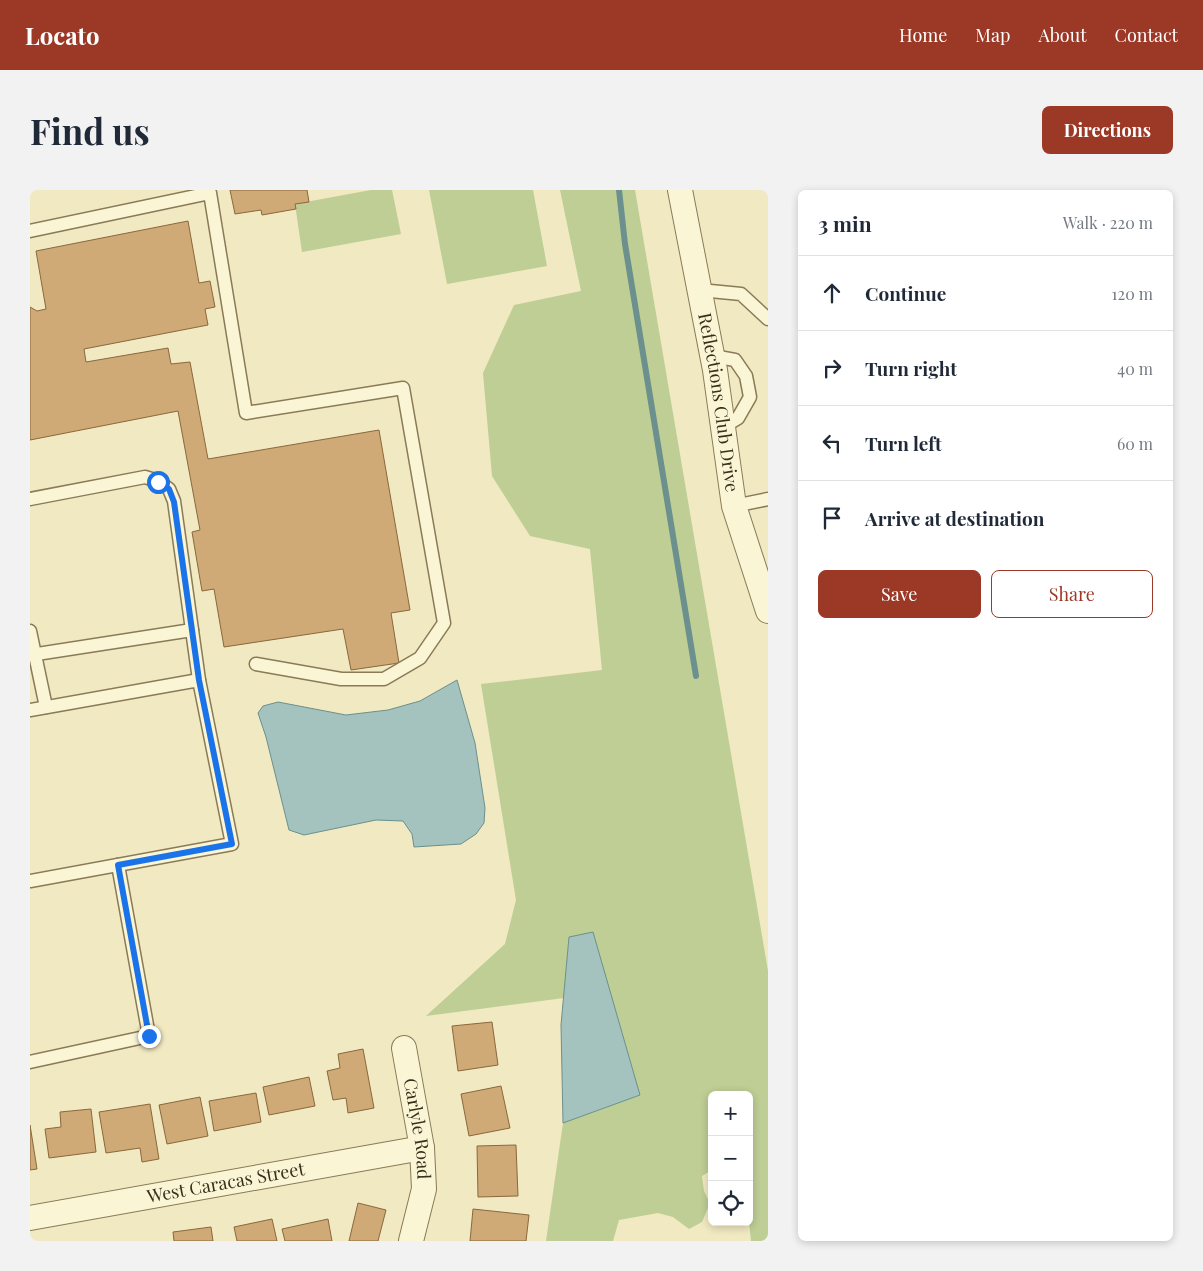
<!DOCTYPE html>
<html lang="en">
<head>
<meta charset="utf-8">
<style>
  body { margin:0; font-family:"Playfair Display",serif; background:#f2f2f3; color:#1f2937 }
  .controls { position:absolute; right:15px; bottom:15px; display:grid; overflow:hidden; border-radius:8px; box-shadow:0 2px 8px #0003 }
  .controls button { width:45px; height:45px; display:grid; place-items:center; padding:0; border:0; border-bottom:1px solid #e0e1e3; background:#fff; color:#1f2937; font:25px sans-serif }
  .stop { position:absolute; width:15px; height:15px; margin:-11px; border:4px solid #1a73e8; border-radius:50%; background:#fff }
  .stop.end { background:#1a73e8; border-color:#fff; box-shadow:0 1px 5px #0008 }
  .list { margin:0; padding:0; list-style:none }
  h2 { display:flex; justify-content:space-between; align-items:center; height:65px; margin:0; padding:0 20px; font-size:21px }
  h2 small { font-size:16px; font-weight:400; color:#747a83 }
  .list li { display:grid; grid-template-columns:32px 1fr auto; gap:15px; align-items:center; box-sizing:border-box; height:75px; padding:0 20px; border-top:1px solid #e0e1e3 }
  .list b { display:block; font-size:19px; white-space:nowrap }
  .list em { font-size:16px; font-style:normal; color:#747a83 }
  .actions { display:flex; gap:10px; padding:15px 20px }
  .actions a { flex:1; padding:11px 0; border:1px solid #9b3826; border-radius:8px; text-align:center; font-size:18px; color:#9b3826 }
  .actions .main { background:#9b3826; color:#fff }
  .icon { flex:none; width:28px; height:28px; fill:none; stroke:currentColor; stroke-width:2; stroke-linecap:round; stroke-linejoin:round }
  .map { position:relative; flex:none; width:738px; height:1051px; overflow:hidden; border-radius:8px }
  header { display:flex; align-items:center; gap:30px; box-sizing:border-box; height:70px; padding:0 25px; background:#9b3826; color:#fff }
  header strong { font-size:24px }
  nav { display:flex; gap:28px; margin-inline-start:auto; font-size:18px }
  .intro { display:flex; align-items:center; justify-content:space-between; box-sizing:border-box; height:120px; padding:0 30px }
  h1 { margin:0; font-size:35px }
  .button { padding:12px 22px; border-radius:8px; background:#9b3826; color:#fff; font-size:18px; font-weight:700 }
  main { display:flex; gap:30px; padding:0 30px }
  aside { flex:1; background:#fff; border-radius:8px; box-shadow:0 2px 8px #0003 }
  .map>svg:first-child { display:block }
</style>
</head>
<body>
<header>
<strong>Locato</strong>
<nav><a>Home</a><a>Map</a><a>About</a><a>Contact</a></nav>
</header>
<div class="intro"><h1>Find us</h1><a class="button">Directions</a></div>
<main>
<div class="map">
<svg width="738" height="1051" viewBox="0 0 738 1051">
  <rect width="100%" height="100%" fill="#f0e9c1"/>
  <g fill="#bece95">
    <polygon points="341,0 362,0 371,44 272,62 265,14"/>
    <polygon points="399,0 503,0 517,76 417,94"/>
    <polygon points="530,0 605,0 738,781 738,1051 721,1051 719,1032 719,905 682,905 682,984 680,981 672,986 674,1001 680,1013 672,1032 659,1039 643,1027 628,1023 589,1030 583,1051 516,1051 533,933 610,905 539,747 534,808 396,826 475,754 486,710 451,494 572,480 560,359 500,346 462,286 453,183 484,115 551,101"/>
  </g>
  <g fill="#a4c2be" stroke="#6b908d">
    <polygon points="427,490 445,553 455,618 454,633 446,644 431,654 384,657 382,644 373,631 346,630 274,645 259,640 236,547 228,523 233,516 248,512 316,525 358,520 390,511"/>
    <polygon points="563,742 610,905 533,933 531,835 539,747"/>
  </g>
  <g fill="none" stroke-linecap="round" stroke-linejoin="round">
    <polyline stroke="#6b908d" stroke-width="6" points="589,0 595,54 666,486"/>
  </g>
  <g fill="#cfa976" stroke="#8a683d">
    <polygon points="200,0 277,0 279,12 265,14 266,19 232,25 231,20 205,24"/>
    <polygon points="158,31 169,93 180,91 185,117 175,119 178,135 54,159 56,172 138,158 141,174 160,172 178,269 349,240 380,420 361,423 369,473 321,480 313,439 194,457 184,399 172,401 162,342 170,340 148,221 0,250 0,117 7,121 16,119 6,61"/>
    <polygon points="462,832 468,875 428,881 422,836"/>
    <polygon points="333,859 344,918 318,923 316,908 303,910 297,881 310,878 308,864"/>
    <polygon points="279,887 285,916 239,925 233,897"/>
    <polygon points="471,896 480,938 439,946 431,904"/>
    <polygon points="226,903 231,932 184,941 179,911"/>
    <polygon points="170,907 178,946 137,954 129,915"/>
    <polygon points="120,914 129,969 112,972 110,958 76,963 69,922"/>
    <polygon points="61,919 66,962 19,968 15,939 31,937 30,922"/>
    <polygon points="0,935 7,979 0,980"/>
    <polygon points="486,955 488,1006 448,1007 447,956"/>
    <polygon points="328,1013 356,1020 348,1051 319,1051"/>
    <polygon points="443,1019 499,1025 496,1051 440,1051"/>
    <polygon points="242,1029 247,1051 207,1051 204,1037"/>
    <polygon points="298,1029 302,1051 255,1051 252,1039"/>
    <polygon points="181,1037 183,1051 144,1051 143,1042"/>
  </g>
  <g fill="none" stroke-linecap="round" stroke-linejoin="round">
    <defs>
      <g id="lane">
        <polyline points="0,41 180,3 216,223 373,198 414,433 390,468 354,489 311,489 226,474"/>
        <polyline points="670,100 711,104 738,129"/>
        <polyline points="683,166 705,170 716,186 720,207 708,228 693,237"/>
        <polyline points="0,309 115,287 128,291 139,299 144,311 169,490"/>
        <polyline points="704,316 738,309"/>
        <polyline points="0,441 16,517"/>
        <polyline points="0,465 162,440"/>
        <polyline points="0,520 169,490 202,654 0,691"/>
        <polyline points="0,872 119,846 88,675"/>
      </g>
      <g id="street">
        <path id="s1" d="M650 0 685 180 704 316 738 421"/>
        <path id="s2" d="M374 858 392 958 394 999 381 1051"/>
        <path id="s3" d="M0 1028 392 958"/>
      </g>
    </defs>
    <use href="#lane" stroke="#8a7a58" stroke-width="15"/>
    <use href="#street" stroke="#8a7a58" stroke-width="26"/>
    <use href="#lane" stroke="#faf5d5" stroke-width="12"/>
    <use href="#street" stroke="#faf5d5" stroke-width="24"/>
  </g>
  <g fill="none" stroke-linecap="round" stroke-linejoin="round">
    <polyline stroke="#1a73e8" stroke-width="6" points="119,846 88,675 202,654 169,490 144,312 139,299 128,292"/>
  </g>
  <g text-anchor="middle" stroke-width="5" stroke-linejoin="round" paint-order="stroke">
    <g font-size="18" fill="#392f1d" stroke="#f7f2d1">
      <text dy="6" stroke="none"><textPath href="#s1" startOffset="216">Reflections Club Drive</textPath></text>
      <text dy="6" stroke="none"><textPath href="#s2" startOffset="82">Carlyle Road</textPath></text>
      <text dy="6" stroke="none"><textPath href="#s3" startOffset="199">West Caracas Street</textPath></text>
    </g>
  </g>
</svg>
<div class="controls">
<button>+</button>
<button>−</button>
<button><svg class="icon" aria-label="locate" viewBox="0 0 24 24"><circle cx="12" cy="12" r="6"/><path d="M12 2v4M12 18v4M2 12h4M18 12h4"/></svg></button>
</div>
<div class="stop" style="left:128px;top:292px"></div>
<div class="stop end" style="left:119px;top:846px"></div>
</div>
<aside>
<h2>3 min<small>Walk · 220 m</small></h2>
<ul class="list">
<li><svg class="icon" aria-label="ahead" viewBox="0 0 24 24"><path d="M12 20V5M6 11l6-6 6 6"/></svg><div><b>Continue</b></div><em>120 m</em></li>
<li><svg class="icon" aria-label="right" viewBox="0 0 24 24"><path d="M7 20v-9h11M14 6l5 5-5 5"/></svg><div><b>Turn right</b></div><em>40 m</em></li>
<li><svg class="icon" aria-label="left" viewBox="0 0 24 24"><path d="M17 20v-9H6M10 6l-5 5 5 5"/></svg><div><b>Turn left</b></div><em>60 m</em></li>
<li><svg class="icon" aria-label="arrive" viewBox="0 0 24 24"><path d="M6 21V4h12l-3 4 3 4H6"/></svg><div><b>Arrive at destination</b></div></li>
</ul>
<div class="actions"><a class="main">Save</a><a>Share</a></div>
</aside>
</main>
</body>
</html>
